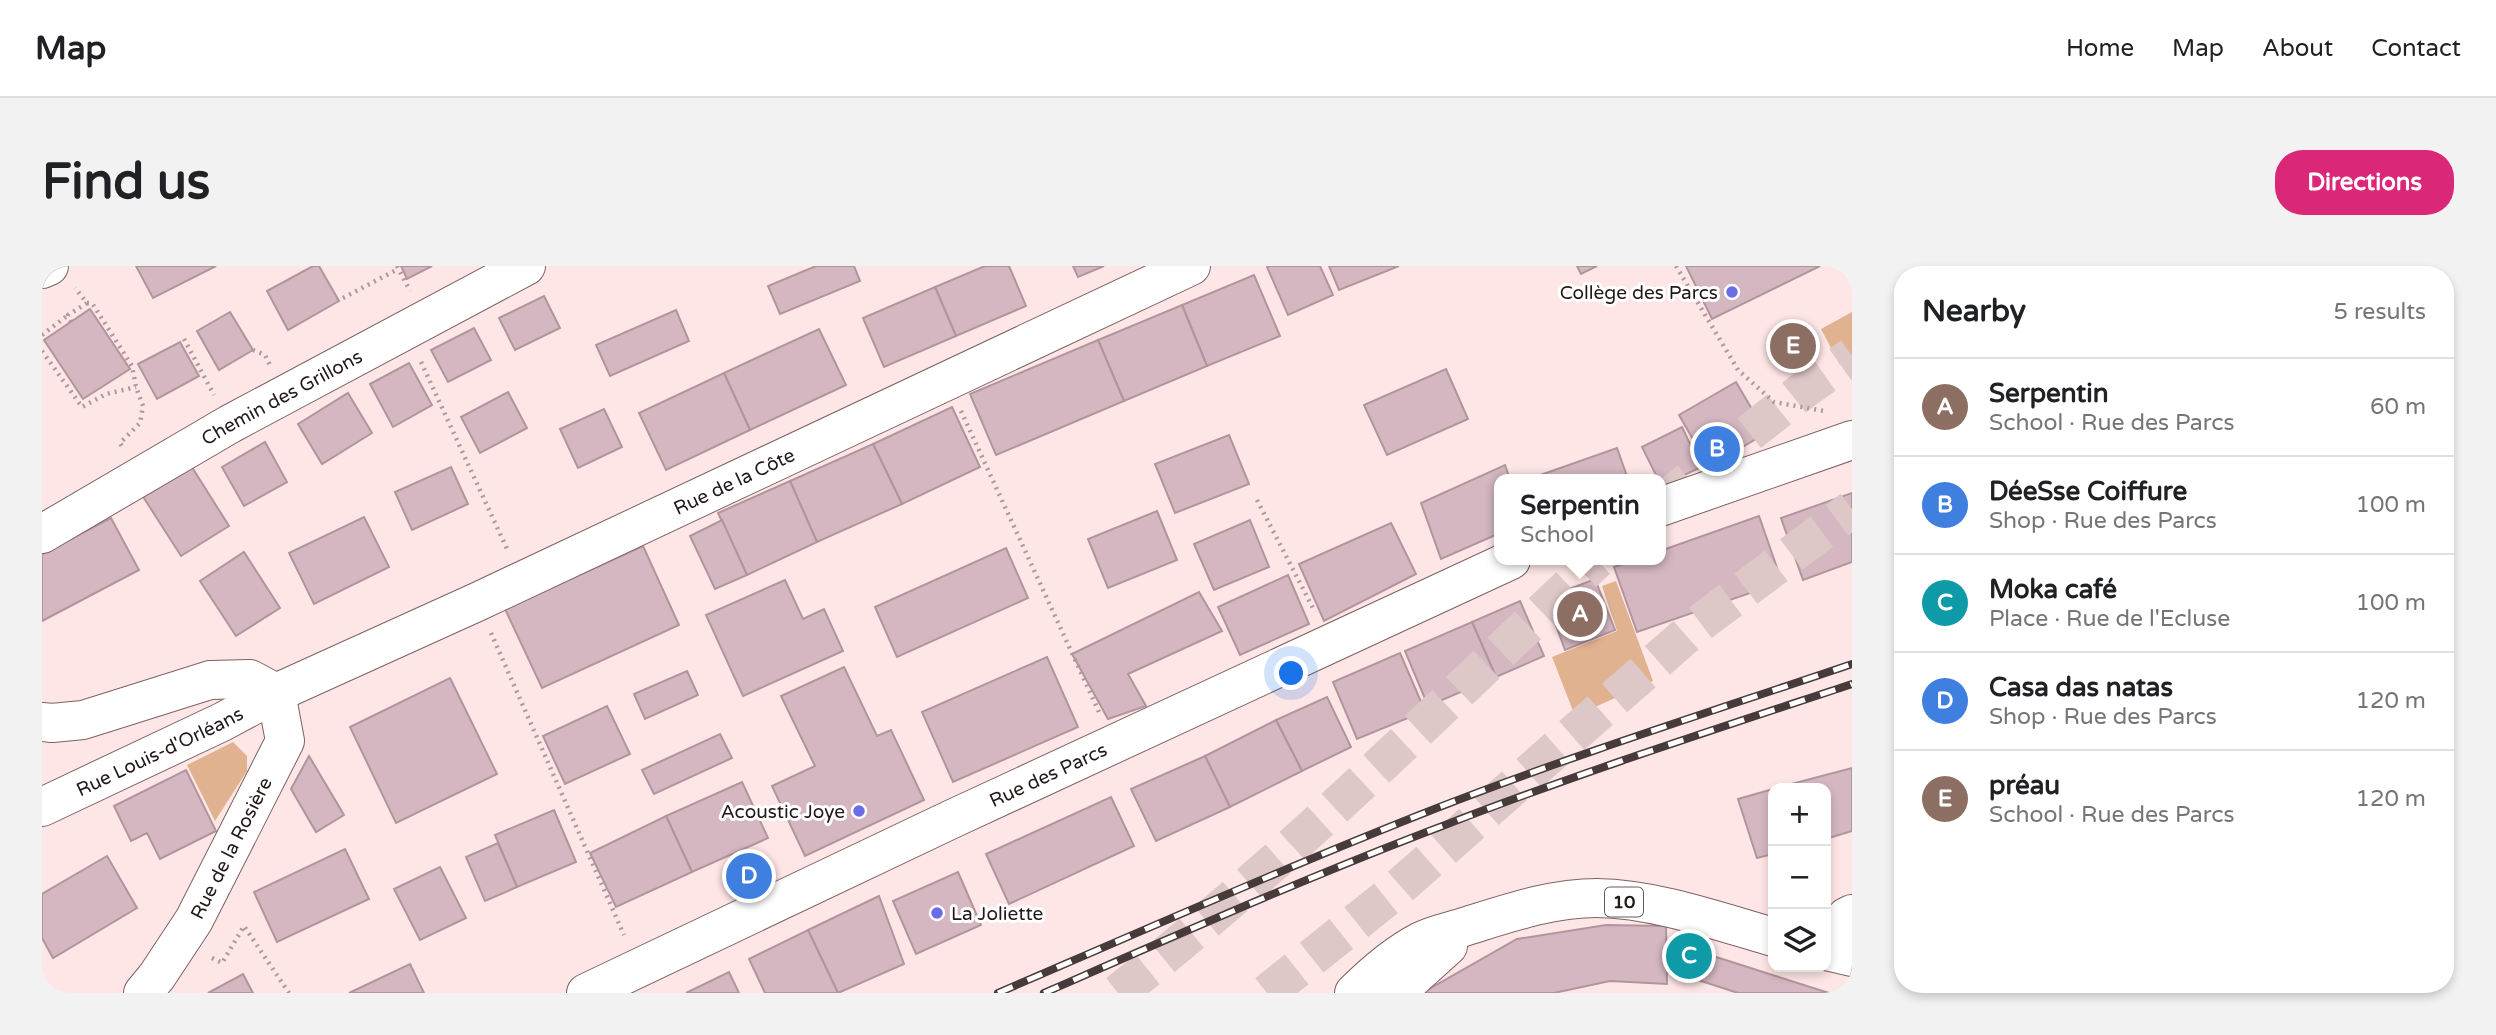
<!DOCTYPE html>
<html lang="en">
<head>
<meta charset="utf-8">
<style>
  body { margin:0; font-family:"Varela Round",sans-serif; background:#f2f2f2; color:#202124 }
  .controls { position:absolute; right:21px; bottom:21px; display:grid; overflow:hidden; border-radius:14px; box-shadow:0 4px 10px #0003 }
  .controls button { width:63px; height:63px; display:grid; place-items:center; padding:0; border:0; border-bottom:2px solid #e0e0e0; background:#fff; color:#202124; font:35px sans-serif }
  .you { position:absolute; left:1250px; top:408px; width:24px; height:24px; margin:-18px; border:5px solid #fff; border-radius:50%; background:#1a73e8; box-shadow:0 0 0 10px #1a73e833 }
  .badge { display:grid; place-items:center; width:46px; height:46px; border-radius:50%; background:#db2777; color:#fff; font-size:23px; font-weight:700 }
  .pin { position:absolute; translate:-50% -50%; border:4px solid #fff; box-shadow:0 2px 7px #0006 }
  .popup { position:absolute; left:1452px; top:208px; width:172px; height:91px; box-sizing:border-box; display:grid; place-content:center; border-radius:14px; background:#fff; filter:drop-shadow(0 2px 5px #0005); font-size:23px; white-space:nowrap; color:#757577 }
  .popup b { font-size:26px; color:#202124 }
  .popup::after { content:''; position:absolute; left:50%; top:100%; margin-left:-14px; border:14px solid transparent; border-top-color:#fff }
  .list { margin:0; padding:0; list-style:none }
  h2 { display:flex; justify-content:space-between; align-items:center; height:91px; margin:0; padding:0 28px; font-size:30px }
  h2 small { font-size:23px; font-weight:400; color:#757577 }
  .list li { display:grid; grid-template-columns:46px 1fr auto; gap:21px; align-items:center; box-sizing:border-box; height:98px; padding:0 28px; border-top:2px solid #e0e0e0 }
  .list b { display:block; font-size:26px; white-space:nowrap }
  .list p { margin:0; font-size:23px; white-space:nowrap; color:#757577 }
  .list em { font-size:23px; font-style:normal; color:#757577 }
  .icon { flex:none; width:38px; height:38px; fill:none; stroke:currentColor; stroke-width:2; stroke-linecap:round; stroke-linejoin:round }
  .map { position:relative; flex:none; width:1810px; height:727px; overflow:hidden; border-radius:28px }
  header { display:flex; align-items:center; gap:42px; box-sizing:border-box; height:98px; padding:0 35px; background:#fff; border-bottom:2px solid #e0e0e0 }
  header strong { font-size:33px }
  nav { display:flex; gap:38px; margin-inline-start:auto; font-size:24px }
  .intro { display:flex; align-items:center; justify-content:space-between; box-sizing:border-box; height:168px; padding:0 42px }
  h1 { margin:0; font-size:49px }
  .button { padding:18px 32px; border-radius:28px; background:#db2777; color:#fff; font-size:24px; font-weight:700 }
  main { display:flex; gap:42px; padding:0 42px }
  aside { flex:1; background:#fff; border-radius:28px; box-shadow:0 4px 10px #0003 }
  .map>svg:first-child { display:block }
</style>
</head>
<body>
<header>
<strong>Map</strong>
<nav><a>Home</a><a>Map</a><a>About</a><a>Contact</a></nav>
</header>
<div class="intro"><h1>Find us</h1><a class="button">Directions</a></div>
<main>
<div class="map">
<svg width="1810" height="727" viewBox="0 0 1810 727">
  <rect width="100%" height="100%" fill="#ffe6e6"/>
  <g fill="#e1b290">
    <polygon points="1810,46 1810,92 1798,99 1779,63"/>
    <polygon points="1574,315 1611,415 1533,450 1510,391 1575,365 1560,320"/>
    <polygon points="191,476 205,490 205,505 173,555 145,499"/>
  </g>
  <g fill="#d4b7c0" stroke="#b1959d" stroke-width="2">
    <polygon points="94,0 174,0 111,32"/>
    <polygon points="271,0 277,0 297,35 246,64 225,25"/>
    <polygon points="359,0 390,0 365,13"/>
    <polygon points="774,0 812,0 818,15 738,48 726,20"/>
    <polygon points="943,0 967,0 984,40 914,70 893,21"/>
    <polygon points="1031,0 1062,0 1036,11"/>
    <polygon points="1227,0 1278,0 1291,29 1246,49 1225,1"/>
    <polygon points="1287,0 1357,0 1297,24"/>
    <polygon points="1535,0 1555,0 1539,8"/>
    <polygon points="1644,0 1778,0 1670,53"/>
    <polygon points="1212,9 1238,70 1165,100 1140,39"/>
    <polygon points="893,21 914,70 842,101 821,52"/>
    <polygon points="502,30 518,62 473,84 457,52"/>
    <polygon points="1140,39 1165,100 1082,135 1056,74"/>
    <polygon points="48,43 88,103 41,133 2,74"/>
    <polygon points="634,44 647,75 568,110 554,79"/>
    <polygon points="188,46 211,84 177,104 155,65"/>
    <polygon points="432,62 449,94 406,116 389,84"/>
    <polygon points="777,63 804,119 708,164 682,107"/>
    <polygon points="1056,74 1082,135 954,189 928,128"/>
    <polygon points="138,76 157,110 115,133 96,98"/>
    <polygon points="367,97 390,139 351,161 328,118"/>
    <polygon points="1404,103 1426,153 1345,189 1322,139"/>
    <polygon points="682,107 708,164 624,204 597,147"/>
    <polygon points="1694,116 1724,167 1667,201 1637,149"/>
    <polygon points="466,126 485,162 438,187 419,151"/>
    <polygon points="306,127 330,167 280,198 256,158"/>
    <polygon points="910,141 938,201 860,238 831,178"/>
    <polygon points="562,143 580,181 536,202 518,163"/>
    <polygon points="1640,161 1659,201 1620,220 1618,213 1616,213 1600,181"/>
    <polygon points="1187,169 1207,218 1133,247 1113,198"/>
    <polygon points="223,176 245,216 202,240 180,201"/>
    <polygon points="831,178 860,238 775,276 748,215"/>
    <polygon points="1575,182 1586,213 1487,213"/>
    <polygon points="148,198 187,260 139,290 100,229"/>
    <polygon points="1463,199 1468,213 1458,213 1458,267 1399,293 1379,237"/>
    <polygon points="409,201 426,238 370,264 353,226"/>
    <polygon points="748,215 775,276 705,309 676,247"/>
    <polygon points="1810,227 1810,296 1761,314 1739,252"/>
    <polygon points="1115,245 1135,294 1066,322 1046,273"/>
    <polygon points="1717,250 1740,316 1595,366 1572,301 1593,294 1618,294 1618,285"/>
    <polygon points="322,251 347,301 272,338 247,287"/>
    <polygon points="69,252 97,304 0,355 0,288"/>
    <polygon points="680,254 705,309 673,323 648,270"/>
    <polygon points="1208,254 1227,301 1172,324 1152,278"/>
    <polygon points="1349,257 1374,308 1282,355 1257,298"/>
    <polygon points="601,280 637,359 500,422 463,343"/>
    <polygon points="964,282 986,332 855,391 833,341"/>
    <polygon points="202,286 238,342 194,370 158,315"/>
    <polygon points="1246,309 1267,358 1198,389 1176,341"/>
    <polygon points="1553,313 1573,364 1523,384 1504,332"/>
    <polygon points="743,314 761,353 782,343 801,385 701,430 664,349"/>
    <polygon points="1157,326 1180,365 1086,408 1104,440 1066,453 1030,388"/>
    <polygon points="1478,335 1502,390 1454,411 1430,356"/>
    <polygon points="1430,356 1454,411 1386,440 1363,385"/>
    <polygon points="1358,387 1383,445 1315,473 1291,416"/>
    <polygon points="1005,391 1036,461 911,516 880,446"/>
    <polygon points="802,401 835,470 849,464 882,534 763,590 730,520 773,500 739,430"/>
    <polygon points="645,405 656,429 603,453 592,428"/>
    <polygon points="408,412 455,508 354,557 308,461"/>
    <polygon points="1285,431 1309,481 1260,505 1234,454"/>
    <polygon points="565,440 588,488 523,518 501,470"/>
    <polygon points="1234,454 1260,505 1188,541 1163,490"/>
    <polygon points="678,468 690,492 612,528 600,504"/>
    <polygon points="267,490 302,549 274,566 249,523"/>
    <polygon points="1163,490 1188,541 1114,575 1089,523"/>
    <polygon points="1810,502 1810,565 1784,573 1784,522 1734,522"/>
    <polygon points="144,504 174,565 118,593 105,567 89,575 72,540"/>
    <polygon points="700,516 726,572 650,606 624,550"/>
    <polygon points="1731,523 1731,588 1715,592 1696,533"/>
    <polygon points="1069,531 1092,580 967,638 944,588"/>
    <polygon points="512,544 534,596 475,621 453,569"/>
    <polygon points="624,550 650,606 574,641 548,587"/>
    <polygon points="456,577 475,621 443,635 424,591"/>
    <polygon points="303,583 327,633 235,676 212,626"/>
    <polygon points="65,590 95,642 11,692 0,672 0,628"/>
    <polygon points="398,601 424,652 378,674 352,623"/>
    <polygon points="916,606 939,659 874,688 851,635"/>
    <polygon points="837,630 862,698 796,727 766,664"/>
    <polygon points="1564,659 1624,660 1625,718 1568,715 1512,727 1380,727 1475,673"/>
    <polygon points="766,664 796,727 723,727 707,693"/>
    <polygon points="1624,675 1787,727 1696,727 1625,704"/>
    <polygon points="368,698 382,727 307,727"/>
    <polygon points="687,706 697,727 644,727"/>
    <polygon points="201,708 211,727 166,727"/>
  </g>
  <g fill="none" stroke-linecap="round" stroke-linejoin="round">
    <g stroke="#dec7c7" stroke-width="38" stroke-dasharray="38 19" stroke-linecap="butt">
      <polyline points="1618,238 1759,126 1810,90"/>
      <path d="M1076 727C1245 595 1398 441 1555 294"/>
      <polyline points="1225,727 1347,630 1658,357 1810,243"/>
    </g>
    <defs>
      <g id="minor">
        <polyline points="0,3 7,0"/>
        <path id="s1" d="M0 268 188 158 484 0"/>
        <polyline points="0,456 10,457 41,454 168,414 208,413 234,427"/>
        <path id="s2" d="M0 541 180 456 234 427 435 336 1149 0"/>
        <polyline points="1784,674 1804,651 1810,648"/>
        <path id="s3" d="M101 727 115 710 152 654 243 475 234 427"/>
      </g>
      <g id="major">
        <polyline points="1618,241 1810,174"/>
        <polyline points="1784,685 1810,691"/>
        <path id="s4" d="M544 727 910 553 1469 294"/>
        <path d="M1312 727C1332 707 1354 688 1379 675 1393 668 1410 665 1425 660 1467 647 1510 632 1555 632 1614 633 1675 655 1731 671"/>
        <polyline points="1354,727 1406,680"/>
      </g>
    </defs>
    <use href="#minor" stroke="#7d6263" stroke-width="40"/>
    <use href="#major" stroke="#7d6263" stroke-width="40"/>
    <g stroke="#ad9999" stroke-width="4.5" stroke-dasharray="2 5" stroke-linecap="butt">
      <polyline points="355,0 368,25"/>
      <polyline points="1634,0 1696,104 1732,136 1782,145"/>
      <polyline points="301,32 356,3"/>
      <polyline points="45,37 50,37 90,100 94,121 101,140 98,157 78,177 81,182"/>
      <polyline points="29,56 26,49 45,37 33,22"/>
      <polyline points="0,69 26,49"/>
      <polyline points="142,73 172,129"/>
      <polyline points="211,84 223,89 228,99"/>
      <polyline points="0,85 40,141 64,128 94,121"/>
      <polyline points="379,96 466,285"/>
      <polyline points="919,145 1057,446"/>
      <polyline points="1215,234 1273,346"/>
      <polyline points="449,367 582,669"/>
      <polyline points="170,692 180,697 202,660 247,727"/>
    </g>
    <use href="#minor" stroke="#fff" stroke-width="38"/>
    <use href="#major" stroke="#fff" stroke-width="38"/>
    <defs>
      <g id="rail">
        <path d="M956 727C1102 664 1247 600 1395 542 1531 489 1671 445 1810 398"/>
        <path d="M1002 727C1135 669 1268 610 1403 559 1537 507 1674 463 1810 418"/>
      </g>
    </defs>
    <use href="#rail" stroke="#463a3a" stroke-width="8"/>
    <use href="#rail" stroke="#fff" stroke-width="5" stroke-dasharray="16" stroke-linecap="butt"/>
  </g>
  <g fill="#6a6de7" stroke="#fff" stroke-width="2.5">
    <circle cx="1690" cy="26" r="7"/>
    <circle cx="817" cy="545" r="7"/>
    <circle cx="895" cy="647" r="7"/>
  </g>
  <g text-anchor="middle" stroke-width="6" stroke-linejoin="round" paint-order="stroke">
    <rect fill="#fff" stroke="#645d5d" stroke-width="2" x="1563" y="621.5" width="38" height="29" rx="5"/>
    <g font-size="18" font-weight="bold" fill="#221818">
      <text x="1582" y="642">10</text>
    </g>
    <g font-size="19" fill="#221818" stroke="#fff" text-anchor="end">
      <text x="1676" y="33">Collège des Parcs</text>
      <text x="803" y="552">Acoustic Joye</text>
      <text x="909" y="654" text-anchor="start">La Joliette</text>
    </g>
    <g font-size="19" fill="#221818" stroke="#fff">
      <text dy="7" stroke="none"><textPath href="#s1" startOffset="276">Chemin des Grillons</textPath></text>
      <text dy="7" stroke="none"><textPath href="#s2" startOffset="765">Rue de la Côte</textPath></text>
      <text dy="7" stroke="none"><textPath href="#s2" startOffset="130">Rue Louis-d'Orléans</textPath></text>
      <text dy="7" stroke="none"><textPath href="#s4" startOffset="511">Rue des Parcs</textPath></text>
      <text dy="7" stroke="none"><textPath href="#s3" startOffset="170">Rue de la Rosière</textPath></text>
    </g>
  </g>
</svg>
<div class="controls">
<button>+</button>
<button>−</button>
<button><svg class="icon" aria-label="layers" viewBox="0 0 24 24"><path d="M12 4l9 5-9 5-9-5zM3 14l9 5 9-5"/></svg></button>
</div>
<div class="you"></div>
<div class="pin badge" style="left:1538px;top:348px;background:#8d6e63">A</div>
<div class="popup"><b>Serpentin</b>School</div>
<div class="pin badge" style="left:1675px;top:183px;background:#3f7fe0">B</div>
<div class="pin badge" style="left:1647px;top:690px;background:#0f9aa8">C</div>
<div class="pin badge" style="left:707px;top:610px;background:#3f7fe0">D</div>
<div class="pin badge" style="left:1751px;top:80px;background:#8d6e63">E</div>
</div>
<aside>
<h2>Nearby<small>5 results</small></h2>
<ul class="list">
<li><span class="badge" style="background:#8d6e63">A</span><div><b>Serpentin</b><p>School · Rue des Parcs</p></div><em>60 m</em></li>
<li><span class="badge" style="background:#3f7fe0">B</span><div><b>DéeSse Coiffure</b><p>Shop · Rue des Parcs</p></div><em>100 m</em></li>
<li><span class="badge" style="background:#0f9aa8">C</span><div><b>Moka café</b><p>Place · Rue de l'Ecluse</p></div><em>100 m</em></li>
<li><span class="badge" style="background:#3f7fe0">D</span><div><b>Casa das natas</b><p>Shop · Rue des Parcs</p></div><em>120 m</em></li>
<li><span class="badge" style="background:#8d6e63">E</span><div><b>préau</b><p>School · Rue des Parcs</p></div><em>120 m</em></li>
</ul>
</aside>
</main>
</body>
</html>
